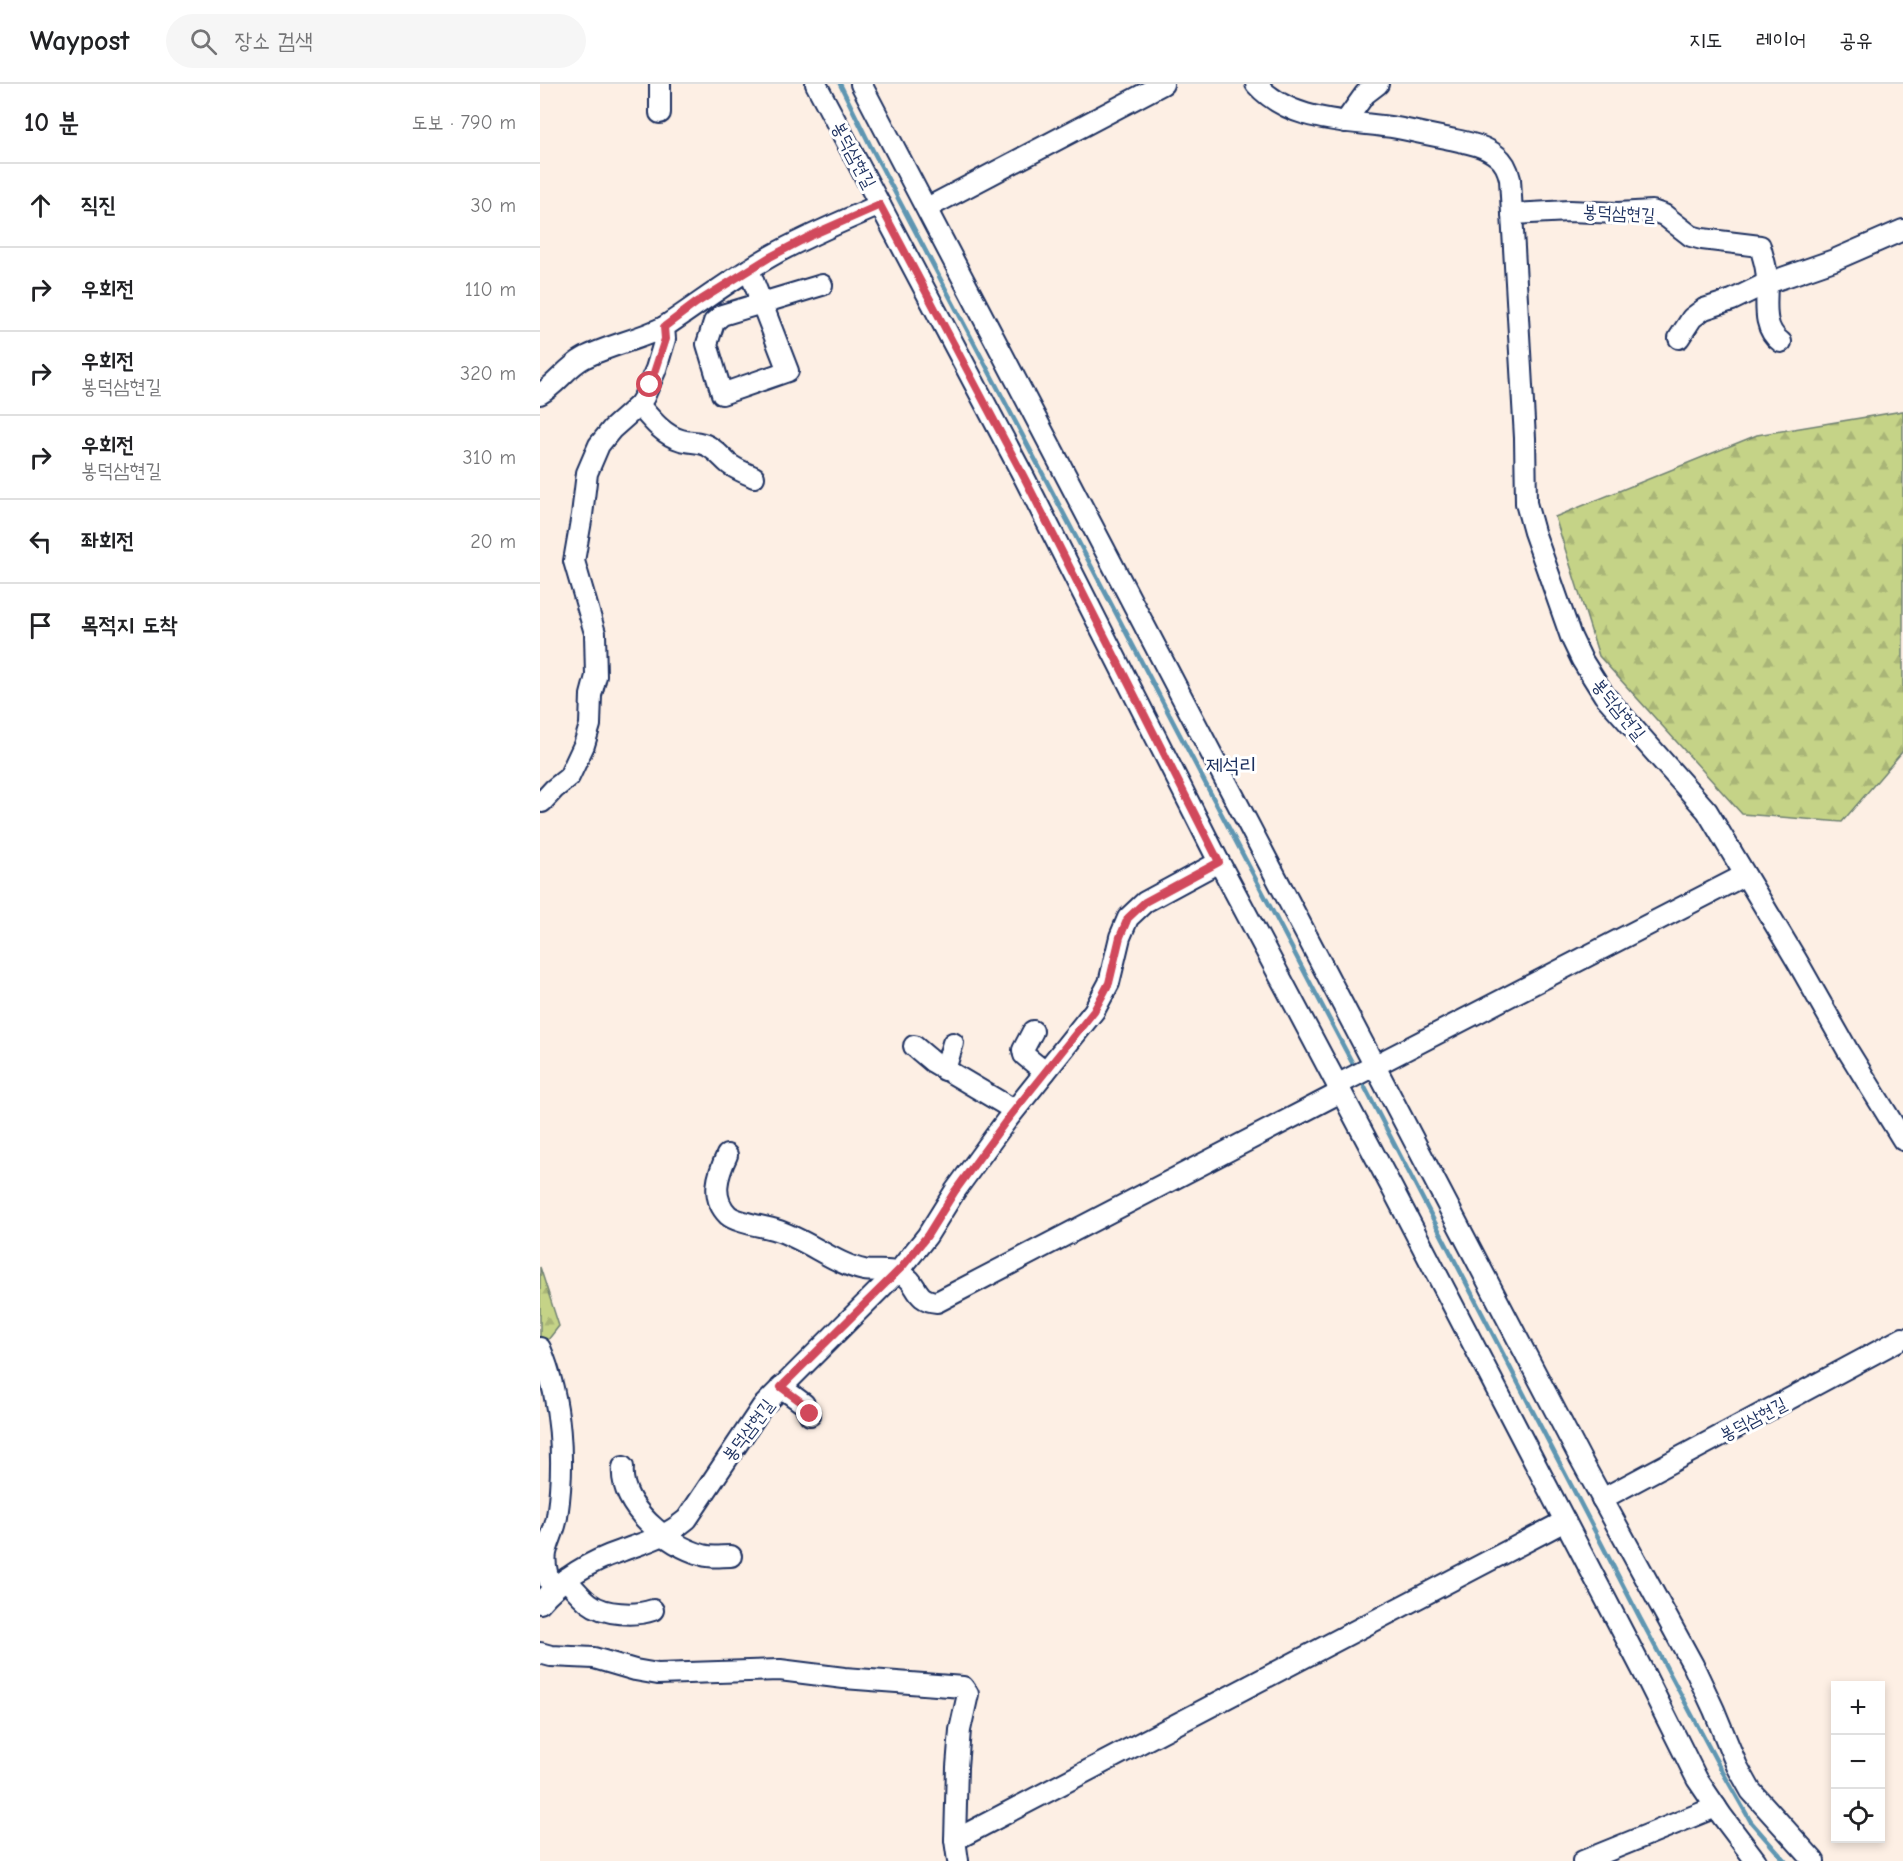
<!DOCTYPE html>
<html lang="ko">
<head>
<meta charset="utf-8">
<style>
  body { margin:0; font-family:"Comic Neue","Poor Story",sans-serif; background:#f6f6f6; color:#202124 }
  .controls { position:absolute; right:18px; bottom:18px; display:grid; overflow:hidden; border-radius:0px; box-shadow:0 3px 9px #0003 }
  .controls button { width:54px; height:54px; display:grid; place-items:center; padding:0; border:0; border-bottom:2px solid #e0e0e0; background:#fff; color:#202124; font:30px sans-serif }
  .stop { position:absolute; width:18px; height:18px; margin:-14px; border:4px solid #d1495b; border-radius:50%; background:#fff }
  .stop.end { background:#d1495b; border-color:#fff; box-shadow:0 2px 6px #0008 }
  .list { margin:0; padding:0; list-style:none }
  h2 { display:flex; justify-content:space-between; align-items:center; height:78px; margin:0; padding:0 24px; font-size:26px }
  h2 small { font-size:20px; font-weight:400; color:#757577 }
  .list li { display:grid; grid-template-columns:39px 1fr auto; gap:18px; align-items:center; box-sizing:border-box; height:84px; padding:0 24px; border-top:2px solid #e0e0e0 }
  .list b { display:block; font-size:22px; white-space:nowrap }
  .list p { margin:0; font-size:20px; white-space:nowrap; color:#757577 }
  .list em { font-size:20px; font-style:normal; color:#757577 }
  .icon { flex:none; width:33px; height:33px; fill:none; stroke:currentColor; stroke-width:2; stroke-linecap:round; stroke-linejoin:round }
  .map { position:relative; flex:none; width:1363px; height:1777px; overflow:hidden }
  header { display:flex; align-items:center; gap:36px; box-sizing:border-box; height:84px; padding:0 30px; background:#fff; border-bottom:2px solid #e0e0e0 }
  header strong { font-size:28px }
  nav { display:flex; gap:33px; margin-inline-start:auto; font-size:21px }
  .search { width:420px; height:54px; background:#f6f6f6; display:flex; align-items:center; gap:15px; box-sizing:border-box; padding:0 21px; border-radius:33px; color:#757577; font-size:22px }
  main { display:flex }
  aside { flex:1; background:#fff }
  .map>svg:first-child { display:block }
</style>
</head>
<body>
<header>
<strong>Waypost</strong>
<div class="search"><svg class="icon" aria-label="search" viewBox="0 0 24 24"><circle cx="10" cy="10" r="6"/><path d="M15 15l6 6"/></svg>장소 검색</div>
<nav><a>지도</a><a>레이어</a><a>공유</a></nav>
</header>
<main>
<aside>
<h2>10 분<small>도보 · 790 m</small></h2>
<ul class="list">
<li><svg class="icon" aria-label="ahead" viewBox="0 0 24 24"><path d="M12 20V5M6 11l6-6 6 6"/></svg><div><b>직진</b></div><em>30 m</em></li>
<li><svg class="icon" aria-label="right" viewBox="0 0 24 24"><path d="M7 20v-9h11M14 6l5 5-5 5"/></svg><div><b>우회전</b></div><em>110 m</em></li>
<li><svg class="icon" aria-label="right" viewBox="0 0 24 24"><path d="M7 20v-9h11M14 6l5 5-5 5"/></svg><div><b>우회전</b><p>봉덕삼현길</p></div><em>320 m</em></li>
<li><svg class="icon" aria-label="right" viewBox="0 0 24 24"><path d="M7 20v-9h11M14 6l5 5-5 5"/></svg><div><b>우회전</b><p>봉덕삼현길</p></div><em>310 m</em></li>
<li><svg class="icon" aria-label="left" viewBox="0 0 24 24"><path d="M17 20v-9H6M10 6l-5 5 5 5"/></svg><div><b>좌회전</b></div><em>20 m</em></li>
<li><svg class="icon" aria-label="arrive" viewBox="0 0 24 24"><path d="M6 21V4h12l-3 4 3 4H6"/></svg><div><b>목적지 도착</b></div></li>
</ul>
</aside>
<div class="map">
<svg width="1363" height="1777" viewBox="0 0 1363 1777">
  <defs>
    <pattern id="forest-firs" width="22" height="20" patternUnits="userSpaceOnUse" patternTransform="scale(1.5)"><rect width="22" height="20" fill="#c5d387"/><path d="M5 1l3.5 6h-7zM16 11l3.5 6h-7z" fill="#a9b577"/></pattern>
  </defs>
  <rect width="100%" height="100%" fill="#fdefe4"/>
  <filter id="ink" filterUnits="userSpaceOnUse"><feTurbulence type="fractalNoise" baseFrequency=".0167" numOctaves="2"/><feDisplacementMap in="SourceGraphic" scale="12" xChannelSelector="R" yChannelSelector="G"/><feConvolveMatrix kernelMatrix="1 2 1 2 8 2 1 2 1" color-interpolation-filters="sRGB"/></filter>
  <g filter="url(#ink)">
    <g fill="url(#forest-firs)" stroke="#708172" stroke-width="1.5">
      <polygon points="1363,327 1363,667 1302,738 1202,730 1059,572 1015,433 1217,351"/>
      <polygon points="0,1183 19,1242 0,1266"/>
    </g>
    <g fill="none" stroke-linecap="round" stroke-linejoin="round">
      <g stroke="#5f96b2" stroke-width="4.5">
        <polyline points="300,0 330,61 816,986"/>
        <polyline points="820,994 1100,1534 1177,1678 1211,1738 1245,1777"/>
      </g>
      <defs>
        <g id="minor">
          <polyline points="321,0 1040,1374 1153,1581 1174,1626 1197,1682 1211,1707 1274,1777"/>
          <path d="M716 0C752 40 808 36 857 44 873 47 889 51 906 54 923 58 943 60 957 72 965 78 968 86 970 95L985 354 986 419 994 448 1031 553 1042 576 1064 611 1167 727 1257 877 1308 967 1363 1056"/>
          <polyline points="120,29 120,0"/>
          <polyline points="805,38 825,10 838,0"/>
          <polyline points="387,124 623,0"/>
          <path d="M972 130 1029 127 1078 129 1112 127 1124 131 1151 152 1162 155 1220 162C1222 170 1225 178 1226 186 1230 209 1218 242 1241 258"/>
          <polyline points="209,186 248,287 182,310 167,260 174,238 182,231 282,201"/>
          <polyline points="1139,254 1152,234 1164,225 1192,216 1225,200 1294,176 1363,146"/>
          <path d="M0 310C17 300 27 283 44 274 69 261 98 256 124 243"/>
          <path d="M99 321C111 335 123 351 141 356 151 359 159 357 168 362 177 367 182 374 189 380 197 386 206 389 214 393"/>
          <path d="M2 718 14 705 29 693 44 661 50 641 51 611 56 592 55 549 34 477 42 431 47 389 59 361 72 345 99 321 104 313 116 285 125 255 124 243C160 219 194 193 231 172 266 152 303 137 340 121"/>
          <polyline points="679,778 852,1104 1104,1589 1157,1695 1182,1732 1216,1777"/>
          <polyline points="493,947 483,966 484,971 505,988"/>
          <polyline points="374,962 393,978 474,1026"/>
          <polyline points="405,986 413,959"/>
          <polyline points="797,1001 1205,791"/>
          <path d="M187 1071C178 1090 170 1113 188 1131 197 1139 224 1142 236 1146 266 1155 295 1180 324 1186 335 1188 349 1185 360 1189 380 1198 372 1216 397 1218L801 1008"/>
          <path d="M0 1264C22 1316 25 1378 17 1433 15 1446 9 1456 6 1469 4 1481 8 1493 12 1505"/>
          <polyline points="241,1303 264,1320 270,1331"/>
          <path d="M83 1383C79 1422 128 1462 163 1471 172 1474 181 1472 191 1472"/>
          <polyline points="1062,1415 1363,1254"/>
          <path d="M26 1495C33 1503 41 1513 49 1519 64 1531 96 1532 113 1526"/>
          <path d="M0 1519C20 1495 51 1477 81 1467 108 1457 124 1454 147 1435L222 1323 362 1183 387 1152 415 1107 466 1037 554 927 569 899 580 853 588 834 605 818 679 778 485 395 276 0"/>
          <polyline points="0,1569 11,1572 54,1574 95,1586 118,1590 240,1586 304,1594 423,1603 428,1610 420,1646 417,1683 415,1756 418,1777"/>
          <polyline points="415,1756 1025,1437"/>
          <polyline points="1043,1777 1176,1723"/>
        </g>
      </defs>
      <use href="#minor" stroke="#1b2f5e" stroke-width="24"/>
      <use href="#minor" stroke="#fff" stroke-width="20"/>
    </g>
  </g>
  <g fill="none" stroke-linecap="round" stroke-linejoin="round" filter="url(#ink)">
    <polyline stroke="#d1495b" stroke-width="8" points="110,301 125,255 124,243 156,219 230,173 274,150 340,121 485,395 679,778 605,818 588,834 580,853 569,899 554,927 466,1037 415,1107 387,1152 362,1183 241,1303 264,1320 270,1330"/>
  </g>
  <g text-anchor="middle" stroke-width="6" stroke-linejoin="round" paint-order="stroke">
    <g font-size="18" fill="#1b2f5e" stroke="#fff">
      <text transform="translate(314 71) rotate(62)" y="6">봉덕삼현길</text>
      <text transform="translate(1079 129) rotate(3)" y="6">봉덕삼현길</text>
      <text transform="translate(1079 625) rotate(51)" y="6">봉덕삼현길</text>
      <text transform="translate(1213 1335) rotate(-28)" y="6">봉덕삼현길</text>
      <text transform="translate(208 1346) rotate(-53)" y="6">봉덕삼현길</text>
    </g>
    <g font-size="21" fill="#1b2f5e" stroke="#fff">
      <text x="691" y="688">제석리</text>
    </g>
  </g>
</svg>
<div class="controls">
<button>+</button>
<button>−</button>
<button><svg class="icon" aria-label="locate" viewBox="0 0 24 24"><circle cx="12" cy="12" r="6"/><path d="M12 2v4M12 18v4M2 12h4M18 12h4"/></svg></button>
</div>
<div class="stop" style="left:110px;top:301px"></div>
<div class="stop end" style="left:270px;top:1330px"></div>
</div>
</main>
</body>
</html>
